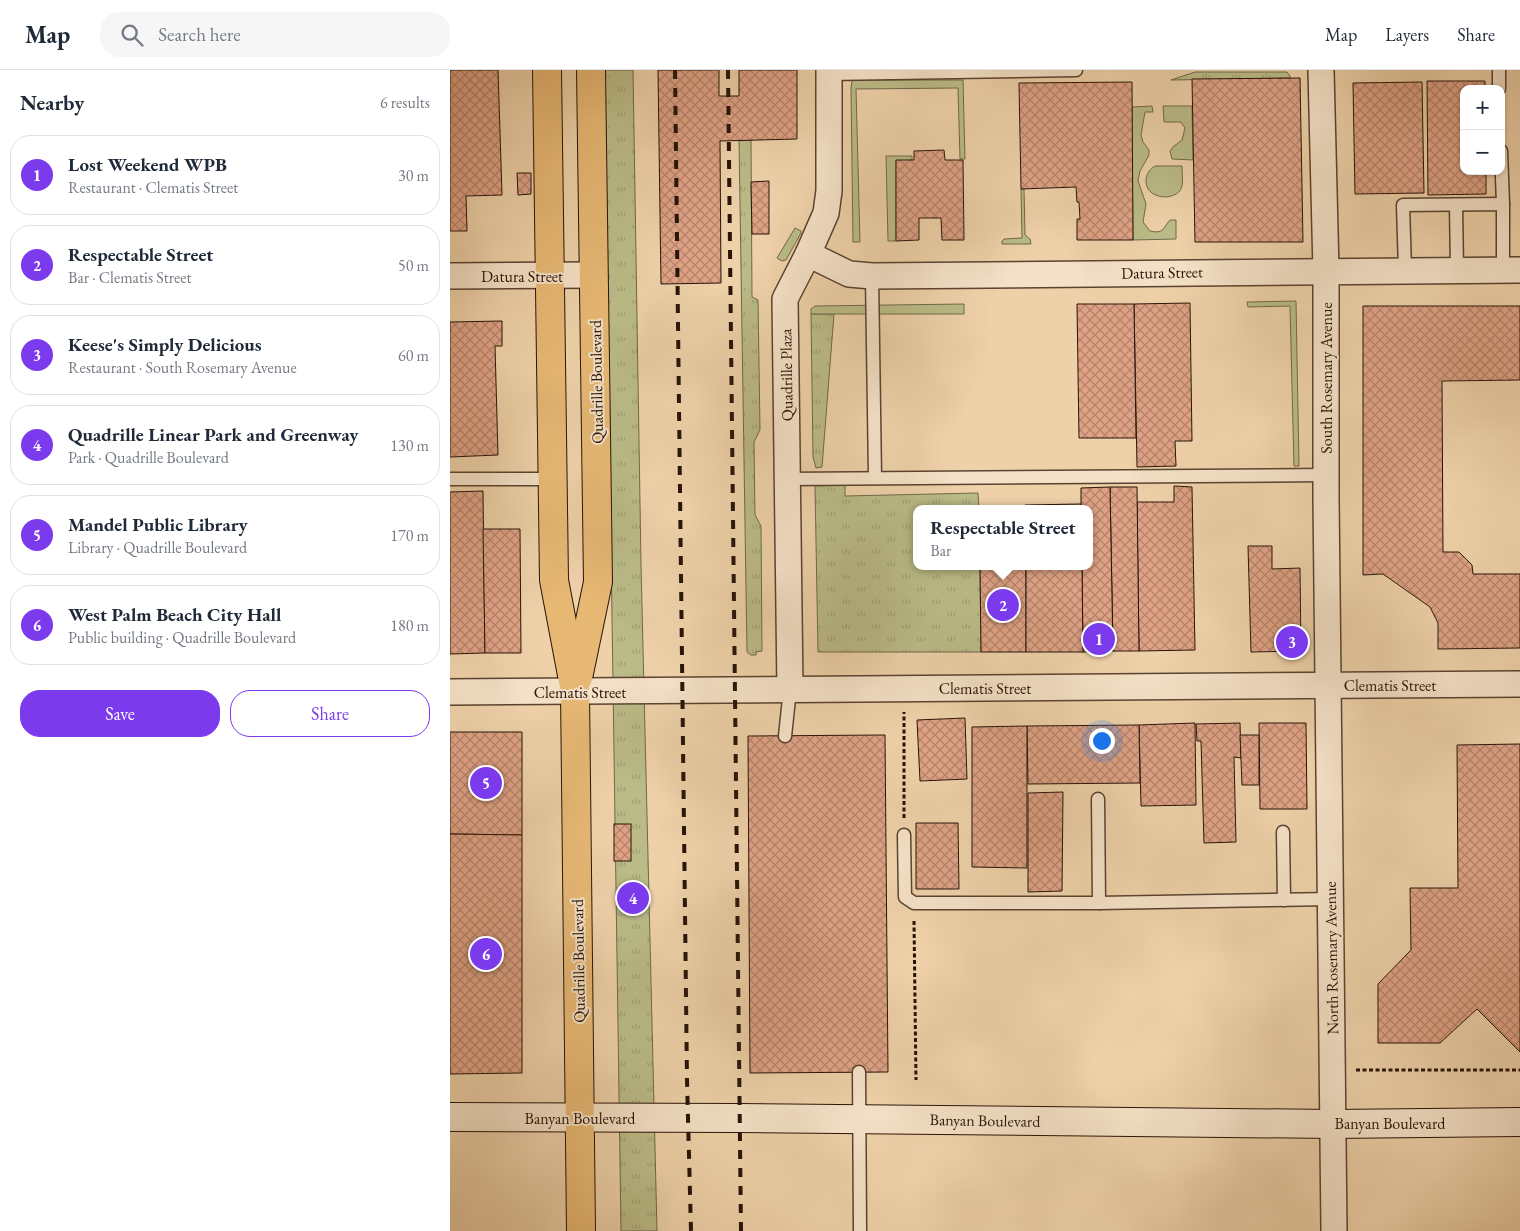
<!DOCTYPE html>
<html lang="en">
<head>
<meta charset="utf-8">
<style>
  body { margin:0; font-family:"EB Garamond",serif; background:#f6f6f7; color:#1f2937 }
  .controls { position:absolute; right:15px; top:15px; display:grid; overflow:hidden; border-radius:10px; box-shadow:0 1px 4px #0004 }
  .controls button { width:45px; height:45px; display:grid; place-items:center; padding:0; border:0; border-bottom:1px solid #e0e1e3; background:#fff; color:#1f2937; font:25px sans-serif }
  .you { position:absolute; left:651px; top:670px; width:18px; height:18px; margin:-12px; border:4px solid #fff; border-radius:50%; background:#1a73e8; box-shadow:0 0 0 8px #1a73e833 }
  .badge { display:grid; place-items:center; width:32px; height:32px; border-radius:50%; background:#7c3aed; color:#fff; font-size:16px; font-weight:700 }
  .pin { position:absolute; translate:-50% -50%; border:2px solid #fff; box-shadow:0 1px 5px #0006 }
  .popup { position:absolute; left:463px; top:435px; width:180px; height:65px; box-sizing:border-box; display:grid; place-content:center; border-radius:10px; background:#fff; filter:drop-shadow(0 1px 4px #0005); font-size:16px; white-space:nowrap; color:#747a83 }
  .popup b { font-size:19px; color:#1f2937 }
  .popup::after { content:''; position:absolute; left:50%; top:100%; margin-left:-10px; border:10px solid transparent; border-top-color:#fff }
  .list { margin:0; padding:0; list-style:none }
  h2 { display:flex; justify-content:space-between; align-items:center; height:65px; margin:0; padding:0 20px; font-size:21px }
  h2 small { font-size:16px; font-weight:400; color:#747a83 }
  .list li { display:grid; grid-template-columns:32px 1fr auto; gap:15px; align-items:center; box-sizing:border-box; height:80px; margin:0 10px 10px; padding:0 10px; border:1px solid #e0e1e3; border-radius:20px }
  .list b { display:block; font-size:19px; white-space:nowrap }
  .list p { margin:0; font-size:16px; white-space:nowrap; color:#747a83 }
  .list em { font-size:16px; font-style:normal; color:#747a83 }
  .actions { display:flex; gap:10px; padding:15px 20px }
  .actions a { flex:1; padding:11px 0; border:1px solid #7c3aed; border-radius:20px; text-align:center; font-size:18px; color:#7c3aed }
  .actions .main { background:#7c3aed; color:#fff }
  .icon { flex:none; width:28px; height:28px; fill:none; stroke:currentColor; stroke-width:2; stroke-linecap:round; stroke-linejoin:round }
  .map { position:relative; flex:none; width:1070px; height:1161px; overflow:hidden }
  header { display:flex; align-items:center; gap:30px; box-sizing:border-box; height:70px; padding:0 25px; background:#fff; border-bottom:1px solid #e0e1e3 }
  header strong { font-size:24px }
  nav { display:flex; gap:28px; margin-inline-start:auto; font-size:18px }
  .search { width:350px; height:45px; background:#f6f6f7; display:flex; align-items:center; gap:12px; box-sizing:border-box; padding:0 18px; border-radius:20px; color:#747a83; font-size:19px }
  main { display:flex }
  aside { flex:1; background:#fff }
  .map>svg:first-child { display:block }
</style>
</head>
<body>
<header>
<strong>Map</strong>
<div class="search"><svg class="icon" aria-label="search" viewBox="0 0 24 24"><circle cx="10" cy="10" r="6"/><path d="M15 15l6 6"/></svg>Search here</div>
<nav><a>Map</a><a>Layers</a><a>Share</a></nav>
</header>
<main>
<aside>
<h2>Nearby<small>6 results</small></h2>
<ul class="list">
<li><span class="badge">1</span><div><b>Lost Weekend WPB</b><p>Restaurant · Clematis Street</p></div><em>30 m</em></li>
<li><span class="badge">2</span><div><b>Respectable Street</b><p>Bar · Clematis Street</p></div><em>50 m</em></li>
<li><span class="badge">3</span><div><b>Keese's Simply Delicious</b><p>Restaurant · South Rosemary Avenue</p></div><em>60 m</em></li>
<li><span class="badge">4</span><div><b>Quadrille Linear Park and Greenway</b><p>Park · Quadrille Boulevard</p></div><em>130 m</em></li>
<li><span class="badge">5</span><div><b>Mandel Public Library</b><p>Library · Quadrille Boulevard</p></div><em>170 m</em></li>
<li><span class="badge">6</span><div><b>West Palm Beach City Hall</b><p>Public building · Quadrille Boulevard</p></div><em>180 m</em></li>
</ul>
<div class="actions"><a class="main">Save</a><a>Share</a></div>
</aside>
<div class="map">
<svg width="1070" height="1161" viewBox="0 0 1070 1161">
  <defs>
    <pattern id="grass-tufts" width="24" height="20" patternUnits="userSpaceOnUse" patternTransform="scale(1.25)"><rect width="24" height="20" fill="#babb87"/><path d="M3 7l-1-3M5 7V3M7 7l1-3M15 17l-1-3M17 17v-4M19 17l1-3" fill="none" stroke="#a0a073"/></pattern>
    <pattern id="building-cross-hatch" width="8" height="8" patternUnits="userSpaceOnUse" patternTransform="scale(1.25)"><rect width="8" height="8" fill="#dfa285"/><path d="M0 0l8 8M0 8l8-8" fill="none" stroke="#b5836b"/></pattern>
  </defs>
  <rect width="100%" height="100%" fill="#eed1a9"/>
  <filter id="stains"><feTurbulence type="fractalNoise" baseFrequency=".004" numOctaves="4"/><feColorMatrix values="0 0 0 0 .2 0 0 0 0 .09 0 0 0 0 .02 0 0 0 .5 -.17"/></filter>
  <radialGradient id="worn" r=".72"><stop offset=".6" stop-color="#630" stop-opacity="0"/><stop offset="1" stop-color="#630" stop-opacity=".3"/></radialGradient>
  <g fill="url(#grass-tufts)" stroke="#716848">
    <polygon points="154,0 183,0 191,495 207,1161 171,1161"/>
    <polygon points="745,2 837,2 840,6 840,8 721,10"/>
    <polygon points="289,70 301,70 302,227 308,230 310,360 304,372 305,445 311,456 312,581 306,582 306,585 301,585 297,582"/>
    <polygon points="361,244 384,244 372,397 366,398 363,387"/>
    <polygon points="395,415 395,426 528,423 529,439 467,439 467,496 530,496 531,582 368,582 365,416"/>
  </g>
  <g fill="#babb87" stroke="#716848">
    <polygon points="405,10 513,10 515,89 510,89 508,18 406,19 410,172 403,172 401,18 402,11"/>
    <path d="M702 36 703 42H695L691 65 693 72 699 80V85L690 101 688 111 696 134 693 152 700 161C714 164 712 159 720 150H726V169L683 170 682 37Z"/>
    <polygon points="713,36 742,36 743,90 722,89 720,81 723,77 732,70 735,58 731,52 714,52"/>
    <polygon points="436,86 462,86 462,90 446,91 446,171 438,171"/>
    <path d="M705 96H732C732 102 733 110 732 116 729 132 694 131 696 109 697 103 700 99 705 96Z"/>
    <polygon points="571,119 574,119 575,165 580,169 581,174 552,174 552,171 554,169 572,168"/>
    <polygon points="345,158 351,161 351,163 336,190 332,191 327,188"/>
    <polygon points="846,231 849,396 844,396 840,236 798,237 797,232"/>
    <polygon points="514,234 514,244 361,244 361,239 365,236"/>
  </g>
  <g fill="url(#building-cross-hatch)" stroke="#281408">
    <polygon points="0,0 48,0 52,125 16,126 17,161 0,161"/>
    <polygon points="208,0 269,0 269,26 289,26 289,0 347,0 347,69 270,71 271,213 211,214"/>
    <polygon points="850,8 853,172 745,172 742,9"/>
    <polygon points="977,11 1035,11 1035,19 1014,19 1014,101 1036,101 1036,124 978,125"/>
    <polygon points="682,12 683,170 627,170 627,149 630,149 629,132 627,132 626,117 571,119 569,13"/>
    <polygon points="972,12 974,123 905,124 903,13"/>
    <polygon points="494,80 495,90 513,90 514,170 492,170 491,148 469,148 469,170 446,171 446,90 464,90 464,81"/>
    <polygon points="67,103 81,103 81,124 68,125"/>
    <polygon points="319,111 319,164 302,164 301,112"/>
    <polygon points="740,233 742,371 725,371 726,396 687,397 684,234"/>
    <polygon points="627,234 684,234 686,368 629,368"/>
    <polygon points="913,236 1070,236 1070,310 992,311 993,482 1009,482 1022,495 1023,504 1070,504 1070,578 988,579 988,553 980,537 933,504 913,505"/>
    <polygon points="52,251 52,276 45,276 48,385 0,387 0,252"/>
    <polygon points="724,416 742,417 745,580 689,581 687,432 724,432"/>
    <polygon points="660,417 687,417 689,581 663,581"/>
    <polygon points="660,417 663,581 633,582 632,496 639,496 639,439 631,439 631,418"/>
    <polygon points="33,421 35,583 0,584 0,422"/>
    <polygon points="631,434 631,439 575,439 575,435"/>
    <polygon points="33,459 70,459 71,583 35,583"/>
    <polygon points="798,476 822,476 822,499 850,498 851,581 801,582"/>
    <polygon points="530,496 576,496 576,582 531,582"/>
    <polygon points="576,496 632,496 633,582 576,582"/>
    <polygon points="515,648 517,709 470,711 467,650"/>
    <polygon points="745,653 746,735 691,736 689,655"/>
    <polygon points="790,653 791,688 784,687 786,772 754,773 751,671 747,671 746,654"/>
    <polygon points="809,653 856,653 857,739 810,739"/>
    <polygon points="689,655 690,713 578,714 577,656"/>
    <polygon points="577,656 577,798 522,797 522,657"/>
    <polygon points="0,662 72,662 72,765 0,764"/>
    <polygon points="435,665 438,1002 300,1003 298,666"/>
    <polygon points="790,665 809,665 809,715 792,715"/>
    <polygon points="1070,674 1070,982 1027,939 990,973 928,973 928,914 961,880 960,818 1008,818 1007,675"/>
    <polygon points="613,722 612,821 578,822 578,723"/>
    <polygon points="466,753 508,753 509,819 466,819"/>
    <rect x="164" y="754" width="17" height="37"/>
    <polygon points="0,764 72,765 72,1003 0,1004"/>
  </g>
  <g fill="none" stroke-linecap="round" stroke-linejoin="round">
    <defs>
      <g id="lane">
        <polyline points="1049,0 1049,19"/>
        <polyline points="379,4 626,0"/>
        <polyline points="1051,81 1053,134"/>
        <polyline points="1006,135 1007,200"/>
        <polyline points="955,200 953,135 1053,134 1053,200"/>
        <polyline points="422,206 425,408"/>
        <polyline points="0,409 103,409"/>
        <polyline points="337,409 876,405"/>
        <polyline points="335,666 340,619"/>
        <polyline points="648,729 649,833 881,829"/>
        <polyline points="833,762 834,830"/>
        <polyline points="454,765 455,827 464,833 649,833"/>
        <polyline points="409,1002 410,1161"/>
      </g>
      <g id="street">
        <polyline points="871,0 876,201 876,427 884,1161"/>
        <polyline points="358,184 399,204 422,206 1070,200"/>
        <polyline points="0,206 144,205"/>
        <polyline points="340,619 335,229 358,184 376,143 379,121 379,0"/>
        <polyline points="0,622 1070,614"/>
      </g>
      <polyline id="secondary" points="0,1047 290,1048 883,1054 1070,1052"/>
      <g id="primary">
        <polyline points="97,0 104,510 125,621 131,1161"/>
        <polyline points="128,608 148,512 141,0"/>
      </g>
    </defs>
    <use href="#lane" stroke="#5a4330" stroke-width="15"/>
    <use href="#street" stroke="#5a4330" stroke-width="28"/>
    <use href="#secondary" stroke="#281408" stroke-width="30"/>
    <use href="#primary" stroke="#281408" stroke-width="30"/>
    <g stroke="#281408" stroke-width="3" stroke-dasharray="4 2.5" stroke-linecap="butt">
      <polyline points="454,748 454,642"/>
      <polyline points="464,851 466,1010"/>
      <polyline points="906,1000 1070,1000"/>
    </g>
    <use href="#lane" stroke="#f4e1c7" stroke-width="12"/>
    <use href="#street" stroke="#f4e1c7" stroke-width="25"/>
    <use href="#secondary" stroke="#f4e1c7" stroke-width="28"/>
    <use href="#primary" stroke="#e7b874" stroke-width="28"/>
    <g stroke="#281408" stroke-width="4" stroke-dasharray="9 9" stroke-linecap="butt">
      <polyline points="225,0 237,1010 241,1161"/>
      <polyline points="278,0 291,1161"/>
    </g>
  </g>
  <g text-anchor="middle" stroke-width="4" stroke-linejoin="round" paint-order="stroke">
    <g font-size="16" fill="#281408" stroke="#f4e1c7">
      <text transform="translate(712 202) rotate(-1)" y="6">Datura Street</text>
      <text x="72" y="212">Datura Street</text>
      <text transform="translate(336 305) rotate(-91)" y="6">Quadrille Plaza</text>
      <text transform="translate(876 308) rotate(-90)" y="6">South Rosemary Avenue</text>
      <text transform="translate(146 312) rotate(-91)" y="6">Quadrille Boulevard</text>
      <text x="940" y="621">Clematis Street</text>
      <text x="535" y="624">Clematis Street</text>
      <text x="130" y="628">Clematis Street</text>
      <text transform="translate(881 888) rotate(-91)" y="6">North Rosemary Avenue</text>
      <text transform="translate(128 891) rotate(-91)" y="6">Quadrille Boulevard</text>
      <text x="130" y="1054">Banyan Boulevard</text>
      <text transform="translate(535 1050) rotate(1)" y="6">Banyan Boulevard</text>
      <text x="940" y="1059">Banyan Boulevard</text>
    </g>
  </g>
  <rect width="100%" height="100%" filter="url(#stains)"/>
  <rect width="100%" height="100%" fill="url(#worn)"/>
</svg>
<div class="controls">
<button>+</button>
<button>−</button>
</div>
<div class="you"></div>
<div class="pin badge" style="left:649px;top:569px">1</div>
<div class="pin badge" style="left:553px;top:535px">2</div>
<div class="popup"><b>Respectable Street</b>Bar</div>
<div class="pin badge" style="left:842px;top:572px">3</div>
<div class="pin badge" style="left:183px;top:828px">4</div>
<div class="pin badge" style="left:36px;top:713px">5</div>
<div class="pin badge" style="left:36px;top:884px">6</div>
</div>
</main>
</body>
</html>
